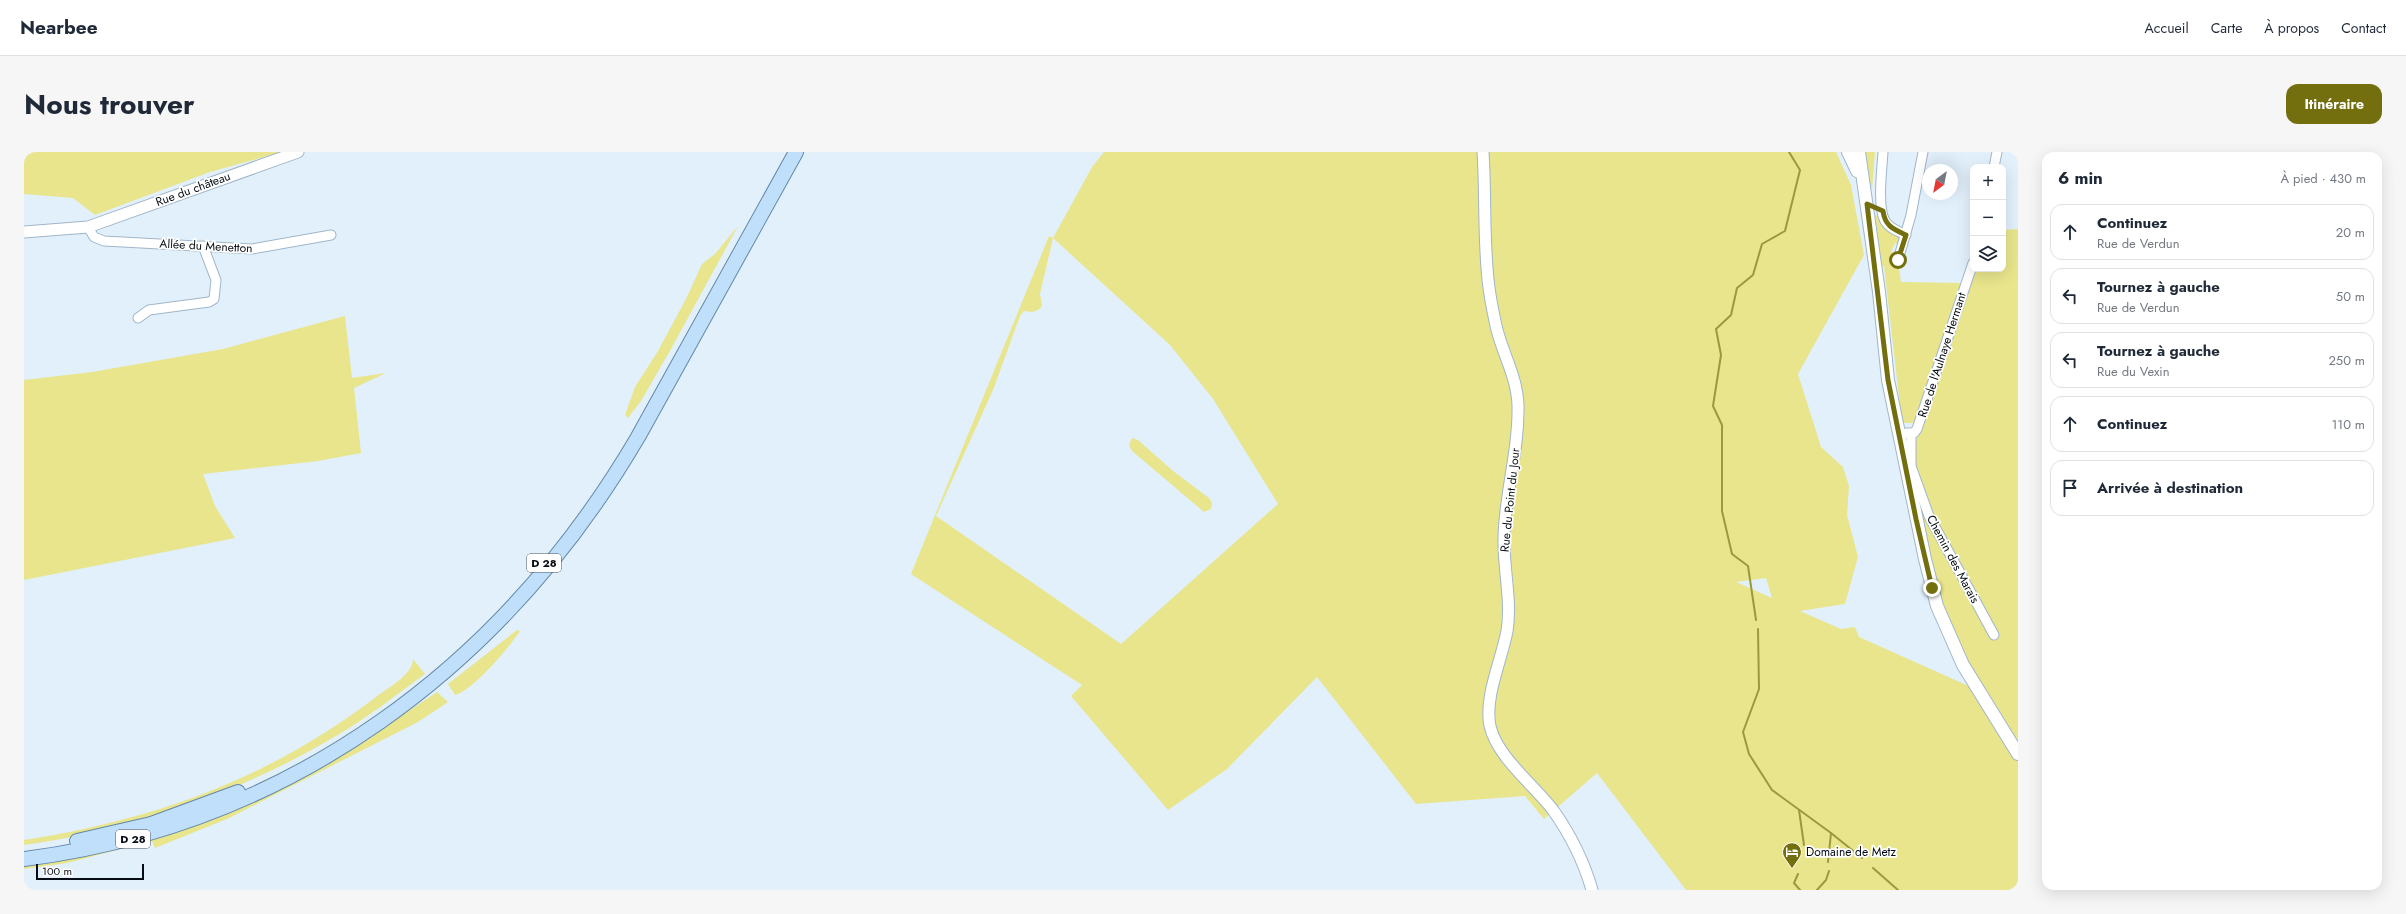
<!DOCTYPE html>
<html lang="fr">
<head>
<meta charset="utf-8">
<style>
  body { margin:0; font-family:Jost,sans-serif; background:#f6f6f7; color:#1f2937 }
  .controls { position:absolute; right:12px; top:12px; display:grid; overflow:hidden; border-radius:8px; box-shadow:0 4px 16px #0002 }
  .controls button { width:36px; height:36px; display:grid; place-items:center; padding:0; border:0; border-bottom:1px solid #e0e1e3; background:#fff; color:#1f2937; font:20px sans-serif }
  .compass { position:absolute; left:1898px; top:12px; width:36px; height:36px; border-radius:50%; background:#fff; box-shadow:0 4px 16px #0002; rotate:212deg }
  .scale { position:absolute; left:12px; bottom:10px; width:108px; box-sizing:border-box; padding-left:4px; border:2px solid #060c13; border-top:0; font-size:11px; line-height:14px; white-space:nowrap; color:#060c13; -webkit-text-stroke:3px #fff; paint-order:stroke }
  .stop { position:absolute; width:12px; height:12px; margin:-9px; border:3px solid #736f0f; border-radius:50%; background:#fff }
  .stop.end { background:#736f0f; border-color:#fff; box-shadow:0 1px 4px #0008 }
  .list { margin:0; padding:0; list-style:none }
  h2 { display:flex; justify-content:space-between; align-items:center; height:52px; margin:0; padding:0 16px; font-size:17px }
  h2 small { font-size:13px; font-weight:400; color:#747a83 }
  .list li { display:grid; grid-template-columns:26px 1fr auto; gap:12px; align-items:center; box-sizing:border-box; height:56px; margin:0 8px 8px; padding:0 8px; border:1px solid #e0e1e3; border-radius:12px }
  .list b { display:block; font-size:15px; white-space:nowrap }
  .list p { margin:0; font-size:13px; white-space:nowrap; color:#747a83 }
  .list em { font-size:13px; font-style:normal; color:#747a83 }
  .icon { flex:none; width:22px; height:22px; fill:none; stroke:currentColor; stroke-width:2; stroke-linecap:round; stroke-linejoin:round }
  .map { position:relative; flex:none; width:1994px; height:738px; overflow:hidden; border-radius:12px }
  header { display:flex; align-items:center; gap:24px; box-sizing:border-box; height:56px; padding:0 20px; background:#fff; border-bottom:1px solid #e0e1e3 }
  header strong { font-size:19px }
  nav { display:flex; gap:22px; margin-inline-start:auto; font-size:14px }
  .intro { display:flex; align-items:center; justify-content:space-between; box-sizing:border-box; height:96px; padding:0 24px }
  h1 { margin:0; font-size:28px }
  .button { padding:10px 18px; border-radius:12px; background:#736f0f; color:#fff; font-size:14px; font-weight:700 }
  main { display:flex; gap:24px; padding:0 24px }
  aside { flex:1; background:#fff; border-radius:12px; box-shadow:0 4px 16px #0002 }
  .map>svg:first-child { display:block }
</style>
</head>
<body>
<header>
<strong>Nearbee</strong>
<nav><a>Accueil</a><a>Carte</a><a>À propos</a><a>Contact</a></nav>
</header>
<div class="intro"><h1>Nous trouver</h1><a class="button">Itinéraire</a></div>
<main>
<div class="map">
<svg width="1994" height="738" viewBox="0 0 1994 738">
  <rect width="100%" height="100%" fill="#e2f0fc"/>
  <g fill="#e8e58c" fill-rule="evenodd">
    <polygon points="0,0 258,0 186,20 71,63 49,46 0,42"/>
    <path d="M1080 0H1812L1827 33 1840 103 1774 222 1797 295 1819 315 1825 334 1823 363 1834 405 1821 452 1776 459 1817 477 1831 475 1835 485 1958 540 1926 477 1905 416 1889 299 1949 117H1979V78L1994 77V738H1662L1573 621 1520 667 1501 644 1392 652 1293 525 1203 617 1144 658 1047 544 1058 533 887 422 1025 84 1029 86 1068 15ZM1029 86 1146 193 1189 247 1254 352 1097 492 912 364 969 238 996 164 1000 159C1007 160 1013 161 1018 154L1016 142ZM1742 426 1748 446 1712 430Z"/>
    <polygon points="1838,0 1851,0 1848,37"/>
    <polygon points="1848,58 1857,69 1876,86 1876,93 1871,91 1867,100 1872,102 1867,115 1875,116 1877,130 1938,131 1890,271 1878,271 1860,114 1855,113"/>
    <polygon points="714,74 647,197 617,249 604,266 601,263 611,235 634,199 662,147 678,112 691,102"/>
    <polygon points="321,164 328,226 362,221 330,236 337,301 294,309 179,322 191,354 211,386 0,428 0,228 68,220 199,197"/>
    <polygon points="1108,286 1114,288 1149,319 1185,346 1188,351 1187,357 1180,360 1108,299 1105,293"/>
    <path d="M493 478 496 479C485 496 449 538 431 543L424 532Z"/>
    <path d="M389 507 401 522C372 543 343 566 312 584 216 641 110 677 0 693V688C133 667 244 627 352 545 363 536 389 523 389 507Z"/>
    <polygon points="413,540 424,550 394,570 203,667 131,696 128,689 43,711 0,717 0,711 128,686 175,672 249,639 332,594"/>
  </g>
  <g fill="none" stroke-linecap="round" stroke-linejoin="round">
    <g stroke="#9c983f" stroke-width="2">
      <polyline points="1732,468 1724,414 1708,402 1698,359 1698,273 1689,254 1697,203 1692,177 1707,163 1713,136 1729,123 1738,92 1761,79 1776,18 1765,0"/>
      <polyline points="1734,477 1735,537 1719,580 1725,602 1748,638 1807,681 1804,710"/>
      <polyline points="1775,658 1780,693"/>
      <polyline points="1807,681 1838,706"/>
      <polyline points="1849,716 1874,738"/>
      <polyline points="1774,722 1770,731 1776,738"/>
      <polyline points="1793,738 1802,728 1805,719"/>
    </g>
    <defs>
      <g id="minor">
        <path d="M1859 0C1858 17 1853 55 1861 69 1866 77 1874 79 1882 83"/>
        <polyline points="1970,15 1973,0"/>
        <polyline points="64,75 70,85 80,89 228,97 307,83"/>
        <polyline points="1874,108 1887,63 1899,0"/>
        <polyline points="114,166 125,158 185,150 190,147 192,128 179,94"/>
        <polyline points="1882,281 1890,281 1893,277 1949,111"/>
        <polyline points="1887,281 1887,314 1905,364 1970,483"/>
      </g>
      <g id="tertiary">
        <path d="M1459 0C1462 46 1459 91 1465 136 1467 150 1470 165 1473 178 1480 204 1493 226 1494 253 1495 298 1481 341 1480 385 1479 416 1488 448 1483 479 1478 507 1460 545 1466 574 1473 605 1510 633 1529 658 1546 682 1560 710 1568 738"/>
        <polyline points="0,80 64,75 274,0"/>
      </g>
      <g id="secondary">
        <polyline points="1824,0 1833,19"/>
        <polyline points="1835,0 1855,140 1864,228 1901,407 1913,454 1939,513 1994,602"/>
      </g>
      <g id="primary">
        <polyline points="53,689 127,672 214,640"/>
        <path d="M0 707C267 673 479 515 614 285L772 0"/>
      </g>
    </defs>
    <use href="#minor" stroke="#a0b6c9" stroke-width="11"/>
    <use href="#tertiary" stroke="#a0b6c9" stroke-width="13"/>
    <use href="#secondary" stroke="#a0b6c9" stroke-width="14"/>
    <use href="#primary" stroke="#6388a7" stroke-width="16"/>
    <use href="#minor" stroke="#fff" stroke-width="9"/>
    <use href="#tertiary" stroke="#fff" stroke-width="11"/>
    <use href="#secondary" stroke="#fff" stroke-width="12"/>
    <use href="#primary" stroke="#bfdffa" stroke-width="14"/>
  </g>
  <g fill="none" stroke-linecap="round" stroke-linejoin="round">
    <path stroke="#736f0f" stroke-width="5" d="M1874 108 1882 83C1869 77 1861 74 1859 59L1843 52 1864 228 1892 367 1908 436"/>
  </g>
  <defs>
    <symbol id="hotel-pin" viewBox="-11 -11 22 30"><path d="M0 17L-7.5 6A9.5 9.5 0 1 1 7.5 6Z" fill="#736f0f" stroke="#fff"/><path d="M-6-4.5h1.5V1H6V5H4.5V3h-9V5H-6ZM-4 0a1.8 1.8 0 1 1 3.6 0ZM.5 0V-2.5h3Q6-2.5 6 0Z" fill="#fff"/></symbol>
  </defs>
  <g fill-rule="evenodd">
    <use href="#hotel-pin" x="1757" y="689" width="22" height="30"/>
  </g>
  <g text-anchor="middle" stroke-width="3.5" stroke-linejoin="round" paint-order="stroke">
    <g fill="#fff" stroke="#51555a" stroke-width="1">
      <rect x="503" y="402" width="34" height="18" rx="3"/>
      <rect x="92" y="678" width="34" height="18" rx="3"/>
    </g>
    <g font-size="11" font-weight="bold" fill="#060c13">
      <text x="520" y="415">D 28</text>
      <text x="109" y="691">D 28</text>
    </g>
    <g font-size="12" fill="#060c13" stroke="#fff">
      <text transform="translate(169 37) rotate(-20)" y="4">Rue du château</text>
      <text transform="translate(182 94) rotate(3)" y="4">Allée du Menetton</text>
      <text transform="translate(1918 203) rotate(-72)" y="4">Rue de l'Aulnaye Hermant</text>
      <text transform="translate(1486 348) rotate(-84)" y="4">Rue du Point du Jour</text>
      <text transform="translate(1929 407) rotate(62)" y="4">Chemin des Marais</text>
    </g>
    <g font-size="12" fill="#060c13" stroke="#fff" text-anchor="start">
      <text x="1782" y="704">Domaine de Metz</text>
    </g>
  </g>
</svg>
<div class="controls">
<button>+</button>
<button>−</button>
<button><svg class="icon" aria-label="layers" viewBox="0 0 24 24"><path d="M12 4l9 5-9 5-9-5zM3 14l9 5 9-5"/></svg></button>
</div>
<svg class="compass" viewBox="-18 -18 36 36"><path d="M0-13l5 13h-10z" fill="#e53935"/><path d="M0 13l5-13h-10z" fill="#747a83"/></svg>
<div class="scale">100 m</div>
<div class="stop" style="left:1874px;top:108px"></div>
<div class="stop end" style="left:1908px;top:436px"></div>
</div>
<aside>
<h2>6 min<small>À pied · 430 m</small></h2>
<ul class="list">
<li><svg class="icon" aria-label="ahead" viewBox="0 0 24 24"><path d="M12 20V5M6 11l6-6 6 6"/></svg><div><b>Continuez</b><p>Rue de Verdun</p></div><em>20 m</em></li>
<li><svg class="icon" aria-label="left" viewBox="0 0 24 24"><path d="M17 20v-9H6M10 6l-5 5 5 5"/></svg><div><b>Tournez à gauche</b><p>Rue de Verdun</p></div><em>50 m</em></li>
<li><svg class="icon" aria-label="left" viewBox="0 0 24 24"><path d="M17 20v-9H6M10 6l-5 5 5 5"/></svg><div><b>Tournez à gauche</b><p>Rue du Vexin</p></div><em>250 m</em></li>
<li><svg class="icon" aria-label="ahead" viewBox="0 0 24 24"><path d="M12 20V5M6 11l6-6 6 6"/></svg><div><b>Continuez</b></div><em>110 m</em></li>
<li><svg class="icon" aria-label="arrive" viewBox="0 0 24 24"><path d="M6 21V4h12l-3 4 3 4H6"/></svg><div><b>Arrivée à destination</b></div></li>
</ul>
</aside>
</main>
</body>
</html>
